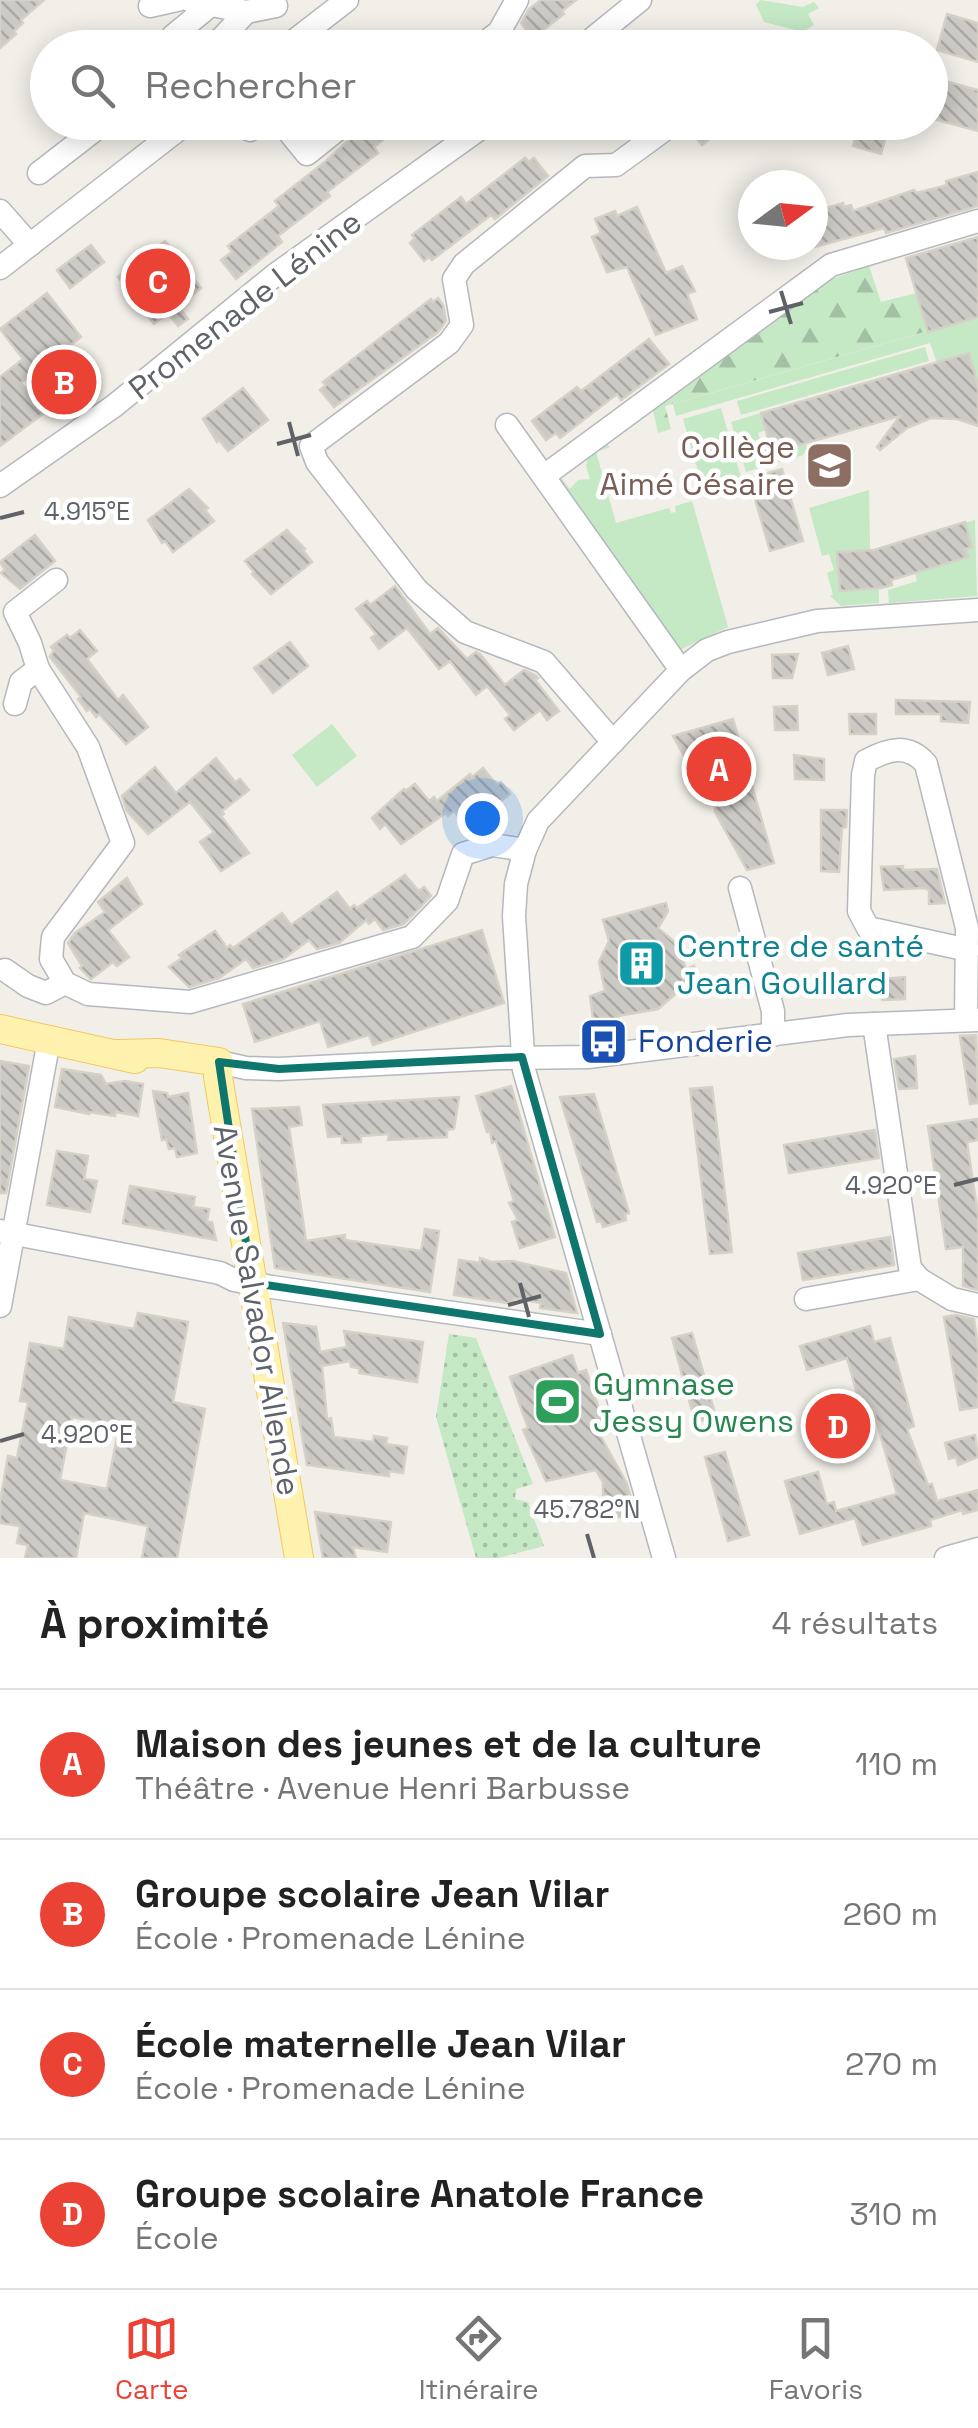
<!DOCTYPE html>
<html lang="fr">
<head>
<meta charset="utf-8">
<style>
  body { margin:0; font-family:"Space Grotesk",sans-serif; background:#f6f6f6; color:#222 }
  .compass { position:absolute; left:738px; top:170px; width:90px; height:90px; border-radius:50%; background:#fff; box-shadow:0 5px 25px #0003; rotate:75deg }
  .you { position:absolute; left:482px; top:818px; width:35px; height:35px; margin:-25px; border:8px solid #fff; border-radius:50%; background:#1a73e8; box-shadow:0 0 0 15px #1a73e833 }
  .badge { display:grid; place-items:center; width:65px; height:65px; border-radius:50%; background:#ea4335; color:#fff; font-size:32px; font-weight:700 }
  .pin { position:absolute; translate:-50% -50%; border:5px solid #fff; box-shadow:0 2px 10px #0006 }
  .list { margin:0; padding:0; list-style:none }
  h2 { display:flex; justify-content:space-between; align-items:center; height:130px; margin:0; padding:0 40px; font-size:42px }
  h2 small { font-size:32px; font-weight:400; color:#767676 }
  .list li { display:grid; grid-template-columns:65px 1fr auto; gap:30px; align-items:center; box-sizing:border-box; height:150px; padding:0 40px; border-top:2px solid #e0e0e0 }
  .list b { display:block; font-size:38px; white-space:nowrap }
  .list p { margin:0; font-size:32px; white-space:nowrap; color:#767676 }
  .list em { font-size:32px; font-style:normal; color:#767676 }
  .icon { flex:none; width:55px; height:55px; fill:none; stroke:currentColor; stroke-width:2; stroke-linecap:round; stroke-linejoin:round }
  .map { position:relative; flex:none; width:978px; height:1558px; overflow:hidden }
  .search { position:absolute; background:#fff; box-shadow:0 5px 25px #0003; left:30px; right:30px; top:30px; height:110px; display:flex; align-items:center; gap:25px; box-sizing:border-box; padding:0 35px; border-radius:55px; color:#767676; font-size:38px }
  .sheet { height:730px; background:#fff }
  nav { display:flex; justify-content:space-around; align-items:center; box-sizing:border-box; height:140px; border-top:2px solid #e0e0e0; background:#fff; font-size:28px; color:#767676 }
  nav a { display:grid; justify-items:center; gap:5px }
  nav .on { color:#ea4335 }
  .map>svg:first-child { display:block }
</style>
</head>
<body>
<div class="map">
<svg width="978" height="1558" viewBox="0 0 978 1558">
  <defs>
    <pattern id="forest-firs" width="22" height="20" patternUnits="userSpaceOnUse" patternTransform="scale(2.5)"><rect width="22" height="20" fill="#c5e8c5"/><path d="M5 1l3.5 6h-7zM16 11l3.5 6h-7z" fill="#a3c0a4"/></pattern>
    <pattern id="park-dots" width="8" height="8" patternUnits="userSpaceOnUse" patternTransform="scale(2.5)"><rect width="8" height="8" fill="#c5e8c5"/><path d="M2 2h.1M6 6h.1" fill="none" stroke="#a3c0a4" stroke-width="1.8" stroke-linecap="round"/></pattern>
    <pattern id="building-back-hatch" width="6" height="6" patternUnits="userSpaceOnUse" patternTransform="scale(2.5)"><rect width="6" height="6" fill="#cccac5"/><path d="M-1 5l2 2M0 0l6 6M5-1l2 2" fill="none" stroke="#a9a8a4"/></pattern>
  </defs>
  <rect width="100%" height="100%" fill="#f1efe8"/>
  <g fill="#c5e8c5">
    <polygon points="760,0 803,7 814,2 819,8 808,14 814,25 803,32 764,22 756,5"/>
    <polygon points="978,317 978,386 937,363 930,343 676,416 673,404"/>
    <polygon points="925,347 929,361 741,415 737,401"/>
    <polygon points="721,408 744,488 706,499 683,419"/>
    <polygon points="761,413 766,430 758,433 762,447 806,443 807,448 803,455 746,472 731,422"/>
    <polygon points="604,441 610,447 596,452 616,523 669,508 671,513 676,512 675,506 692,501 728,627 680,650 558,480 568,469 561,478 570,489 578,480 590,479 586,466 589,451"/>
    <polygon points="869,490 870,550 837,552 839,590 879,589 879,603 841,606 830,596 833,595 827,573 834,570 829,554 822,556 809,508"/>
    <polygon points="975,520 977,596 889,603 888,590 917,581 915,573 968,558 965,549 972,547 965,523"/>
    <polygon points="332,724 357,756 317,787 292,755"/>
  </g>
  <polygon fill="url(#forest-firs)" points="869,266 881,302 916,293 928,331 665,406 671,429 658,433 652,406 810,287"/>
  <polygon fill="url(#park-dots)" points="449,1334 476,1338 533,1484 516,1489 515,1499 528,1502 544,1546 499,1558 476,1558 436,1417"/>
  <g fill="url(#building-back-hatch)" stroke="#d6d1c6" stroke-width="2.5" fill-rule="evenodd">
    <polygon points="0,0 44,0 21,20 23,23 14,31 16,34 0,48"/>
    <polygon points="541,0 576,0 562,11 564,14 533,38 540,48 509,48 528,32 521,23 529,9"/>
    <polygon points="947,14 978,23 978,62 937,50"/>
    <polygon points="930,77 978,90 978,131 930,118"/>
    <polygon points="368,122 384,139 374,147 378,153 327,192 330,196 278,236 282,242 236,279 221,260 232,252 228,246 279,206 275,201 326,161"/>
    <polygon points="690,122 732,122 702,145 688,128"/>
    <polygon points="859,122 890,122 881,154 853,146"/>
    <polygon points="525,158 529,162 534,158 548,176 495,219 491,215 432,260 429,257 424,261 410,243 415,238 412,235 461,197 466,204"/>
    <polygon points="978,172 978,206 886,233 884,228 815,247 813,212 843,203 844,207 851,205 853,211 914,190 916,193 940,187 947,185 946,181"/>
    <polygon points="637,207 666,273 682,266 695,291 687,294 697,319 656,335 627,267 607,272 592,237 601,233 595,219 615,211 617,216"/>
    <polygon points="978,237 978,317 928,332 906,258"/>
    <polygon points="165,241 201,288 178,306 188,319 178,326 168,313 154,324 118,277"/>
    <polygon points="91,245 104,262 70,288 57,270"/>
    <polygon points="47,293 81,337 21,383 44,413 0,446 0,377 23,359 0,329"/>
    <polygon points="438,298 443,305 446,321 438,332 334,407 320,390 326,385 323,382 431,299 433,302"/>
    <polygon points="649,339 669,364 621,400 617,394 560,438 556,433 546,440 532,421 577,387 581,391"/>
    <polygon points="969,353 978,386 978,426 957,419 931,418 907,428 880,450 877,447 900,416 772,453 761,413"/>
    <polygon points="243,388 268,420 228,451 219,440 217,442 203,419"/>
    <polygon points="782,469 803,541 770,551 749,478"/>
    <polygon points="189,489 208,508 205,510 214,521 173,552 165,541 162,543 148,520"/>
    <polygon points="965,522 972,547 965,549 968,557 891,580 892,585 881,588 840,591 837,552 874,550"/>
    <polygon points="287,530 305,549 303,550 312,562 271,594 252,574 254,572 245,561"/>
    <polygon points="35,535 55,561 20,589 1,573 5,570 0,562"/>
    <polygon points="395,586 430,634 438,628 467,659 476,652 480,654 505,685 524,670 535,675 538,678 535,680 559,711 547,720 540,710 514,730 505,719 510,715 487,686 476,695 450,661 439,669 407,628 379,649 371,638 376,634 356,609 367,601 370,605"/>
    <polygon points="80,630 97,651 87,659 118,700 123,695 148,727 126,744 99,714 96,717 90,709 87,711 78,699 81,697 50,657 54,650 51,647 67,635 70,638"/>
    <polygon points="290,642 308,666 273,693 254,668"/>
    <polygon points="848,646 854,669 828,675 822,653"/>
    <polygon points="798,654 792,678 773,678 772,655"/>
    <polygon points="896,700 970,702 968,723 941,721 941,714 896,714"/>
    <polygon points="797,706 798,730 775,730 774,707"/>
    <polygon points="849,714 876,714 876,734 850,734"/>
    <polygon points="733,719 774,863 747,870 715,812 716,802 709,801 673,736"/>
    <polygon points="794,755 824,759 824,780 795,779"/>
    <polygon points="216,758 235,782 240,779 249,790 222,811 224,814 221,816 249,853 221,871 200,842 214,832 190,802 148,834 127,811 122,796 155,767 176,793"/>
    <polygon points="483,768 497,785 501,782 510,794 500,802 502,805 479,823 477,820 467,828 454,811 448,816 446,813 401,844 385,824 380,829 372,818 404,789 405,791 415,784 429,801 434,797 437,801 470,774 472,777"/>
    <polygon points="821,810 847,810 846,827 842,828 839,872 821,871"/>
    <polygon points="903,866 903,870 937,869 945,903 929,904 929,890 924,888 884,890 881,867"/>
    <polygon points="405,875 419,891 424,887 431,896 404,924 383,930 375,919 369,924 366,920 339,943 317,949 309,940 283,959 253,968 246,959 219,978 189,987 169,967 182,958 179,955 215,931 227,948 230,945 233,948 282,913 291,925 337,892 350,909 354,905 357,908"/>
    <polygon points="127,878 142,904 108,930 129,957 117,966 113,962 91,979 80,968 82,966 68,943 75,933 105,912 98,902"/>
    <polygon points="666,903 668,911 658,928 677,944 686,969 694,966 701,989 679,991 658,1009 618,1016 619,1023 594,1026 590,996 605,991 599,962 609,941 603,920"/>
    <polygon points="482,930 504,1003 373,1045 369,1035 328,1047 320,1021 255,1042 243,1004"/>
    <polygon points="905,977 905,999 882,1000 882,979"/>
    <polygon points="976,1035 978,1103 970,1104 960,1036"/>
    <polygon points="915,1056 917,1088 899,1089 894,1059"/>
    <polygon points="0,1061 29,1066 6,1193 0,1193"/>
    <polygon points="62,1069 101,1075 106,1084 125,1081 143,1084 138,1116 116,1112 115,1116 89,1112 89,1114 55,1107"/>
    <polygon points="511,1086 555,1237 520,1248 512,1222 518,1220 509,1203 514,1201 496,1141 492,1143 490,1131 487,1132 476,1096"/>
    <polygon points="712,1087 732,1252 710,1254 690,1089"/>
    <polygon points="153,1091 167,1093 168,1097 188,1093 197,1153 177,1157 175,1148 169,1149 166,1139 162,1140"/>
    <polygon points="594,1094 629,1213 625,1214 626,1220 603,1227 601,1221 597,1222 560,1097"/>
    <polygon points="459,1097 454,1129 447,1130 447,1137 388,1140 389,1134 361,1136 361,1142 342,1143 342,1136 328,1137 323,1105"/>
    <polygon points="299,1107 302,1125 289,1127 306,1241 345,1235 345,1240 421,1251 425,1229 439,1231 430,1292 275,1268 252,1109"/>
    <polygon points="978,1119 978,1140 967,1142 978,1215 978,1290 963,1286 963,1247 946,1249 928,1126"/>
    <polygon points="875,1130 879,1158 789,1173 784,1145"/>
    <polygon points="57,1151 88,1156 84,1179 97,1181 90,1212 47,1205"/>
    <polygon points="130,1186 195,1197 193,1207 209,1209 207,1222 212,1222 216,1240 123,1223"/>
    <polygon points="890,1237 894,1265 803,1280 798,1253"/>
    <polygon points="480,1258 491,1262 512,1261 566,1273 577,1313 540,1308 541,1303 514,1298 513,1304 454,1295 459,1260 480,1263"/>
    <path d="M138 1313 188 1322 173 1402 205 1409 177 1558H142L148 1526 84 1513 76 1558H25L28 1545 17 1543 20 1526 0 1523V1502L8 1456 17 1458 28 1402 20 1401 30 1343 64 1349 69 1317 134 1329ZM72 1417 119 1426 107 1489 60 1480Z"/>
    <polygon points="955,1315 974,1319 978,1347 978,1407 960,1410 944,1317"/>
    <polygon points="283,1323 316,1327 320,1352 347,1347 344,1331 423,1342 417,1382 359,1373 359,1368 351,1367 350,1361 322,1366 327,1419 331,1418 334,1437 373,1442 374,1436 387,1438 386,1444 407,1447 403,1473 389,1471 389,1476 307,1465"/>
    <polygon points="870,1326 874,1342 890,1338 914,1426 907,1429 928,1485 932,1484 937,1501 978,1490 978,1510 963,1514 962,1510 930,1520 931,1526 863,1545 855,1518 800,1534 785,1481 818,1472 827,1504 834,1502 836,1511 897,1494 873,1409 862,1412 847,1358 807,1370 800,1346"/>
    <polygon points="692,1333 716,1417 695,1422 672,1338"/>
    <polygon points="572,1355 578,1373 586,1370 607,1433 600,1435 627,1484 636,1517 603,1517 603,1482 596,1470 546,1481 523,1430 528,1428 510,1377"/>
    <polygon points="975,1435 978,1457 958,1465 956,1457 949,1459 945,1443"/>
    <polygon points="725,1452 749,1535 728,1541 705,1457"/>
    <polygon points="315,1512 391,1522 387,1552 353,1547 356,1558 323,1558"/>
  </g>
  <g fill="none" stroke-linecap="round" stroke-linejoin="round">
    <defs>
      <g id="minor">
        <polyline points="189,0 246,12 276,6"/>
        <polyline points="150,6 177,0"/>
        <polyline points="173,36 213,3"/>
        <polyline points="208,48 222,38 246,12"/>
        <polyline points="285,48 347,0"/>
        <polyline points="478,48 499,32 517,0"/>
        <polyline points="581,48 640,0"/>
        <polyline points="281,122 307,154 347,122"/>
        <polyline points="250,130 260,122"/>
        <polyline points="39,173 105,122"/>
        <polyline points="0,211 30,245"/>
        <polyline points="0,268 188,122"/>
        <polyline points="507,425 681,670"/>
        <polyline points="544,476 831,265 978,221"/>
        <polyline points="0,486 114,406 275,275 489,122"/>
        <polyline points="56,580 15,612 30,643 38,669 88,747 123,843 53,937 51,959 65,983 88,994 190,1002 412,937 447,901 463,854 492,845 525,850"/>
        <polyline points="15,704 21,682 38,669"/>
        <polyline points="613,742 544,662 465,632 417,590 317,462 311,446 449,343 462,325 454,279 464,264 585,166 616,165 675,122"/>
        <polyline points="740,888 773,1011 773,1035"/>
        <polyline points="5,970 28,986 46,993 65,983"/>
        <path d="M966 1020 967 928 926 764C908 743 888 749 866 761L863 775 859 911 868 928 968 950"/>
        <polyline points="874,1024 910,1268 919,1279 952,1299 978,1305"/>
        <polyline points="219,1062 246,1068 279,1069 500,1058 588,1057 848,1025 978,1020"/>
        <polyline points="0,1231 220,1273 234,1280 272,1287 600,1334"/>
        <polyline points="806,1299 919,1279"/>
        <polyline points="0,1306 49,1040"/>
        <polyline points="664,1558 524,1070 514,916 516,884 525,850 538,821 681,670 707,650 728,642 817,621 978,610"/>
        <polyline points="946,1558 978,1549"/>
      </g>
      <g id="major">
        <polyline points="0,1029 135,1059"/>
        <polyline points="119,1054 159,1053 219,1062 218,1077 299,1558"/>
      </g>
    </defs>
    <use href="#minor" stroke="#b5b8bc" stroke-width="25"/>
    <use href="#major" stroke="#f2c960" stroke-width="30"/>
    <use href="#minor" stroke="#fff" stroke-width="22"/>
    <use href="#major" stroke="#fff2af" stroke-width="28"/>
  </g>
  <path fill="none" stroke="#0f766e" stroke-width="8" stroke-linejoin="round" d="M522 1057 600 1334 252 1283 219 1062 279 1069Z"/>
  <path fill="none" stroke="#5f6368" stroke-width="4" d="M781 291 791 324M769 312 803 303M289 422 298 456M277 444 311 435M0 518 24 512M954 1185 978 1179M520 1283 529 1317M508 1305 541 1296M0 1441 24 1434M587 1534 594 1558"/>
  <defs>
    <symbol id="school-square" viewBox="-11 -11 22 22"><rect x="-9" y="-9" width="18" height="18" rx="4" fill="#8d6e63" stroke="#fff"/><path d="M0-5L7-2L0 1L-7-2ZM-4 1L0 2.5L4 1V4Q0 6-4 4Z" fill="#fff"/></symbol>
    <symbol id="building-square" viewBox="-11 -11 22 22"><rect x="-9" y="-9" width="18" height="18" rx="4" fill="#0f9aa8" stroke="#fff"/><path d="M-4-6H4V6H1V3H-1V6H-4ZM-2.5-4.3h1.7v1.8h-1.7ZM.8-4.3h1.7v1.8H.8ZM-2.5-1h1.7V.8h-1.7ZM.8-1h1.7V.8H.8Z" fill="#fff"/></symbol>
    <symbol id="bus-square" viewBox="-11 -11 22 22"><rect x="-9" y="-9" width="18" height="18" rx="4" fill="#1a4fb4" stroke="#fff"/><path d="M-5-6H5V4H4V6H2V4H-2V6H-4V4H-5ZM-3.5-4V0h7V-4ZM-3.5 1.2v1.5H-2V1.2ZM2 1.2v1.5H3.5V1.2Z" fill="#fff"/></symbol>
    <symbol id="stadium-square" viewBox="-11 -11 22 22"><rect x="-9" y="-9" width="18" height="18" rx="4" fill="#2e9e5b" stroke="#fff"/><path d="M0-5a6.5 5 0 1 0 0 10a6.5 5 0 1 0 0-10ZM-3.5-1.8h7v3.6h-7Z" fill="#fff"/></symbol>
  </defs>
  <g fill-rule="evenodd">
    <use href="#school-square" x="802" y="438" width="55" height="55"/>
    <use href="#building-square" x="614" y="936" width="55" height="55"/>
    <use href="#bus-square" x="576" y="1014" width="55" height="55"/>
    <use href="#stadium-square" x="530" y="1374" width="55" height="55"/>
  </g>
  <g text-anchor="middle" stroke-width="9" stroke-linejoin="round" paint-order="stroke">
    <g font-size="32" fill="#5f6368" stroke="#fff">
      <text transform="translate(245 305) rotate(-38)" y="11">Promenade Lénine</text>
      <text transform="translate(257 1310) rotate(80)" y="11">Avenue Salvador Allende</text>
    </g>
    <g font-size="32" fill="#785e54" stroke="#fff" text-anchor="end">
      <text x="795" y="458">Collège<tspan x="795" dy="37">Aimé Césaire</tspan></text>
    </g>
    <g font-size="32" fill="#0d838f" stroke="#fff" text-anchor="start">
      <text x="677" y="957">Centre de santé<tspan x="677" dy="37">Jean Goullard</tspan></text>
    </g>
    <g font-size="32" fill="#164399" stroke="#fff" text-anchor="start">
      <text x="638" y="1052">Fonderie</text>
    </g>
    <g font-size="32" fill="#27864d" stroke="#fff" text-anchor="start">
      <text x="593" y="1395">Gymnase<tspan x="593" dy="37">Jessy Owens</tspan></text>
    </g>
  </g>
  <g font-size="25" text-anchor="middle" fill="#5f6368" stroke="#fff" stroke-width="9" stroke-linejoin="round" paint-order="stroke">
    <text x="87" y="520">4.915°E</text>
    <text x="891" y="1194">4.920°E</text>
    <text x="87" y="1443">4.920°E</text>
    <text x="587" y="1518">45.782°N</text>
  </g>
</svg>
<svg class="compass" viewBox="-18 -18 36 36"><path d="M0-13l5 13h-10z" fill="#e53935"/><path d="M0 13l5-13h-10z" fill="#767676"/></svg>
<div class="you"></div>
<div class="pin badge" style="left:719px;top:769px">A</div>
<div class="pin badge" style="left:64px;top:382px">B</div>
<div class="pin badge" style="left:158px;top:281px">C</div>
<div class="pin badge" style="left:838px;top:1426px">D</div>
<div class="search"><svg class="icon" aria-label="search" viewBox="0 0 24 24"><circle cx="10" cy="10" r="6"/><path d="M15 15l6 6"/></svg>Rechercher</div>
</div>
<section class="sheet">
<h2>À proximité<small>4 résultats</small></h2>
<ul class="list">
<li><span class="badge">A</span><div><b>Maison des jeunes et de la culture</b><p>Théâtre · Avenue Henri Barbusse</p></div><em>110 m</em></li>
<li><span class="badge">B</span><div><b>Groupe scolaire Jean Vilar</b><p>École · Promenade Lénine</p></div><em>260 m</em></li>
<li><span class="badge">C</span><div><b>École maternelle Jean Vilar</b><p>École · Promenade Lénine</p></div><em>270 m</em></li>
<li><span class="badge">D</span><div><b>Groupe scolaire Anatole France</b><p>École</p></div><em>310 m</em></li>
</ul>
</section>
<nav>
<a class="on"><svg class="icon" aria-label="map" viewBox="0 0 24 24"><path d="M3 6l6-2 6 2 6-2v14l-6 2-6-2-6 2zM9 4v14M15 6v14"/></svg>Carte</a>
<a><svg class="icon" aria-label="directions" viewBox="0 0 24 24"><path d="M12 3l9 9-9 9-9-9zM9 14v-3h6M13 9l2 2-2 2"/></svg>Itinéraire</a>
<a><svg class="icon" aria-label="saved" viewBox="0 0 24 24"><path d="M7 4h10v16l-5-4-5 4z"/></svg>Favoris</a>
</nav>
</body>
</html>
